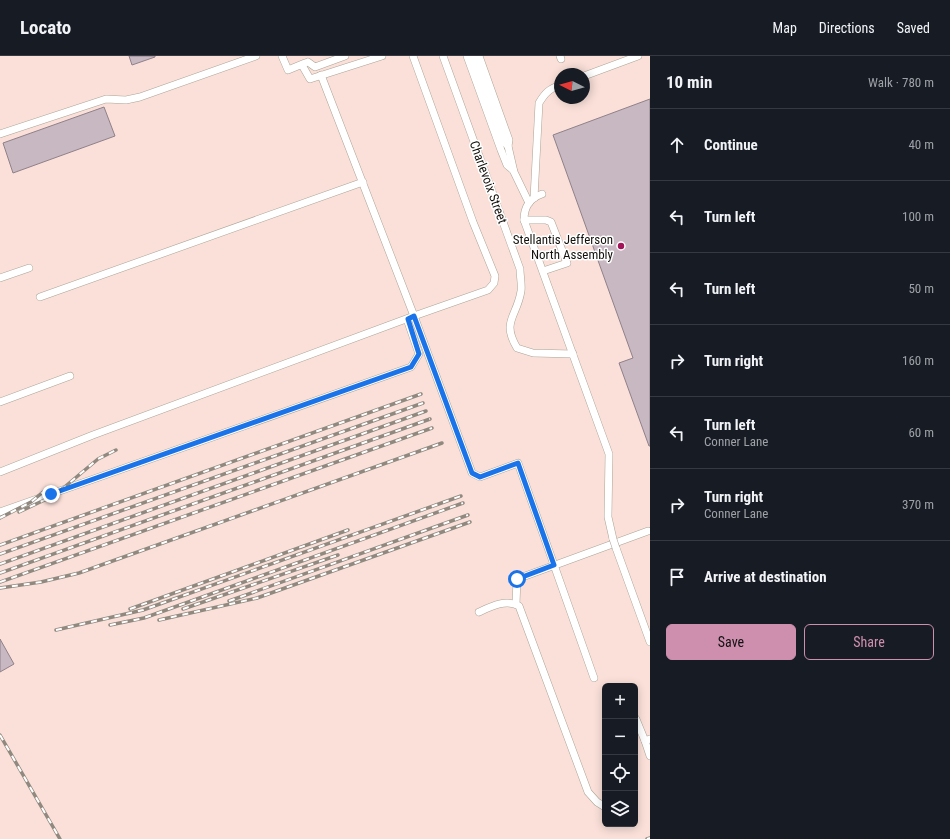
<!DOCTYPE html>
<html lang="en">
<head>
<meta charset="utf-8">
<style>
  body { margin:0; font-family:"Roboto Condensed",sans-serif; background:#20242c; color:#f1f3f6 }
  .controls { position:absolute; right:12px; bottom:12px; display:grid; overflow:hidden; border-radius:6px; box-shadow:0 2px 10px #0003 }
  .controls button { width:36px; height:36px; display:grid; place-items:center; padding:0; border:0; border-bottom:1px solid #363941; background:#171b24; color:#f1f3f6; font:20px sans-serif }
  .compass { position:absolute; left:554px; top:12px; width:36px; height:36px; border-radius:50%; background:#171b24; box-shadow:0 2px 10px #0003; rotate:276deg }
  .stop { position:absolute; width:12px; height:12px; margin:-9px; border:3px solid #1a73e8; border-radius:50%; background:#fff }
  .stop.end { background:#1a73e8; border-color:#fff; box-shadow:0 1px 4px #0008 }
  .list { margin:0; padding:0; list-style:none }
  h2 { display:flex; justify-content:space-between; align-items:center; height:52px; margin:0; padding:0 16px; font-size:17px }
  h2 small { font-size:13px; font-weight:400; color:#9ea1a6 }
  .list li { display:grid; grid-template-columns:26px 1fr auto; gap:12px; align-items:center; box-sizing:border-box; height:72px; padding:0 16px; border-top:1px solid #363941 }
  .list b { display:block; font-size:15px; white-space:nowrap }
  .list p { margin:0; font-size:13px; white-space:nowrap; color:#9ea1a6 }
  .list em { font-size:13px; font-style:normal; color:#9ea1a6 }
  .actions { display:flex; gap:8px; padding:12px 16px }
  .actions a { flex:1; padding:9px 0; border:1px solid #ce8faf; border-radius:6px; text-align:center; font-size:14px; color:#ce8faf }
  .actions .main { background:#ce8faf; color:#111 }
  .icon { flex:none; width:22px; height:22px; fill:none; stroke:currentColor; stroke-width:2; stroke-linecap:round; stroke-linejoin:round }
  .map { position:relative; flex:none; width:650px; height:783px; overflow:hidden }
  header { display:flex; align-items:center; gap:24px; box-sizing:border-box; height:56px; padding:0 20px; background:#171b24; border-bottom:1px solid #363941 }
  header strong { font-size:19px }
  nav { display:flex; gap:22px; margin-inline-start:auto; font-size:14px }
  main { display:flex }
  aside { flex:1; background:#171b24 }
  .map>svg:first-child { display:block }
</style>
</head>
<body>
<header>
<strong>Locato</strong>
<nav><a>Map</a><a>Directions</a><a>Saved</a></nav>
</header>
<main>
<div class="map">
<svg width="650" height="783" viewBox="0 0 650 783">
  <rect width="100%" height="100%" fill="#f9efe0"/>
  <path fill="#fae0d9" fill-rule="evenodd" d="M0 0H650V783H0ZM560 18H584V42H560ZM605 630H635V768H605Z"/>
  <g fill="#c8b8c2" stroke="#8f8089">
    <polygon points="129,0 155,0 155,1 132,9"/>
    <polygon points="650,43 650,390 649,390 619,307 633,302 553,79"/>
    <polygon points="104,51 115,80 13,117 3,87"/>
    <polygon points="0,583 14,608 0,616"/>
  </g>
  <g fill="none" stroke-linecap="round" stroke-linejoin="round">
    <defs>
      <g id="minor">
        <polyline points="282,0 288,14 305,7"/>
        <path d="M443 0 520 213C520 220 522 229 521 235 517 261 501 265 517 292L533 297 573 298"/>
        <polyline points="467,0 501,94 507,109 513,114"/>
        <polyline points="473,0 504,86 508,90 514,116 529,147"/>
        <polyline points="479,0 509,84 508,90"/>
        <polyline points="560,0 561,3"/>
        <polyline points="308,6 315,11 345,0"/>
        <polyline points="302,9 310,23 382,0"/>
        <polyline points="321,19 414,260 488,234 494,227 495,220 473,166 413,0"/>
        <polyline points="584,20 638,0"/>
        <polyline points="0,78 106,43 126,44 140,41 256,0"/>
        <path d="M542 138C530 142 524 151 524 164L609 398 608 461 613 483"/>
        <path d="M534 142 539 47C545 37 549 33 560 29"/>
        <polyline points="524,164 546,164 551,166 567,207 543,215"/>
        <polyline points="0,222 29,212"/>
        <polyline points="40,241 363,126"/>
        <polyline points="0,346 70,320"/>
        <polyline points="0,416 93,379 414,260 472,417 480,421 518,407 594,622"/>
        <polyline points="0,456 411,311 419,298 407,263"/>
        <polyline points="616,492 650,586"/>
        <polyline points="516,548 517,523 648,475"/>
        <path d="M479 556C492 550 506 543 519 550L588 736 597 746 605 751"/>
        <polyline points="636,663 645,685 650,683"/>
        <polyline points="645,685 650,700"/>
      </g>
    </defs>
    <use href="#minor" stroke="#aca495" stroke-width="8"/>
    <use href="#minor" stroke="#fff" stroke-width="7"/>
    <defs>
      <g id="rail">
        <polyline points="19,456 55,439 98,403 116,394"/>
        <polyline points="0,462 31,446 43,436"/>
        <polyline points="0,489 421,338"/>
        <polyline points="0,498 423,347"/>
        <polyline points="0,508 426,355"/>
        <polyline points="0,517 430,363"/>
        <polyline points="0,526 432,372"/>
        <polyline points="0,532 41,526 79,517 442,387"/>
        <polyline points="229,545 468,459"/>
        <polyline points="130,553 348,474"/>
        <polyline points="183,553 338,499"/>
        <polyline points="159,564 257,542 470,466"/>
        <polyline points="110,569 144,562 463,447"/>
        <polyline points="56,574 143,554 461,440"/>
        <polyline points="0,679 60,783"/>
        <polyline points="647,783 650,782"/>
      </g>
    </defs>
    <use href="#rail" stroke="#90897f" stroke-width="3.5"/>
    <use href="#rail" stroke="#fff" stroke-width="2" stroke-dasharray="6" stroke-linecap="butt"/>
    <defs>
      <polyline id="minor-bridge" points="613,483 616,492"/>
    </defs>
    <use href="#minor-bridge" stroke="#aca495" stroke-width="8" stroke-linecap="butt"/>
    <use href="#minor-bridge" stroke="#fff" stroke-width="7"/>
  </g>
  <g fill="none" stroke-linecap="round" stroke-linejoin="round">
    <polyline stroke="#1a73e8" stroke-width="5" points="51,438 411,311 419,298 408,263 414,260 472,417 480,421 518,407 554,509 517,523"/>
  </g>
  <circle fill="#a31459" stroke="#fff" stroke-width="1.5" cx="621" cy="190" r="4"/>
  <g text-anchor="middle" stroke-width="3" stroke-linejoin="round" paint-order="stroke">
    <g font-size="13" fill="#14110c" stroke="#fff">
      <text transform="translate(489 126) rotate(70)" y="5">Charlevoix Street</text>
    </g>
    <g font-size="13" fill="#14110c" stroke="#fff" text-anchor="end">
      <text x="613" y="188">Stellantis Jefferson<tspan x="613" dy="15">North Assembly</tspan></text>
    </g>
  </g>
</svg>
<div class="controls">
<button>+</button>
<button>−</button>
<button><svg class="icon" aria-label="locate" viewBox="0 0 24 24"><circle cx="12" cy="12" r="6"/><path d="M12 2v4M12 18v4M2 12h4M18 12h4"/></svg></button>
<button><svg class="icon" aria-label="layers" viewBox="0 0 24 24"><path d="M12 4l9 5-9 5-9-5zM3 14l9 5 9-5"/></svg></button>
</div>
<svg class="compass" viewBox="-18 -18 36 36"><path d="M0-13l5 13h-10z" fill="#e53935"/><path d="M0 13l5-13h-10z" fill="#9ea1a6"/></svg>
<div class="stop" style="left:517px;top:523px"></div>
<div class="stop end" style="left:51px;top:438px"></div>
</div>
<aside>
<h2>10 min<small>Walk · 780 m</small></h2>
<ul class="list">
<li><svg class="icon" aria-label="ahead" viewBox="0 0 24 24"><path d="M12 20V5M6 11l6-6 6 6"/></svg><div><b>Continue</b></div><em>40 m</em></li>
<li><svg class="icon" aria-label="left" viewBox="0 0 24 24"><path d="M17 20v-9H6M10 6l-5 5 5 5"/></svg><div><b>Turn left</b></div><em>100 m</em></li>
<li><svg class="icon" aria-label="left" viewBox="0 0 24 24"><path d="M17 20v-9H6M10 6l-5 5 5 5"/></svg><div><b>Turn left</b></div><em>50 m</em></li>
<li><svg class="icon" aria-label="right" viewBox="0 0 24 24"><path d="M7 20v-9h11M14 6l5 5-5 5"/></svg><div><b>Turn right</b></div><em>160 m</em></li>
<li><svg class="icon" aria-label="left" viewBox="0 0 24 24"><path d="M17 20v-9H6M10 6l-5 5 5 5"/></svg><div><b>Turn left</b><p>Conner Lane</p></div><em>60 m</em></li>
<li><svg class="icon" aria-label="right" viewBox="0 0 24 24"><path d="M7 20v-9h11M14 6l5 5-5 5"/></svg><div><b>Turn right</b><p>Conner Lane</p></div><em>370 m</em></li>
<li><svg class="icon" aria-label="arrive" viewBox="0 0 24 24"><path d="M6 21V4h12l-3 4 3 4H6"/></svg><div><b>Arrive at destination</b></div></li>
</ul>
<div class="actions"><a class="main">Save</a><a>Share</a></div>
</aside>
</main>
</body>
</html>
